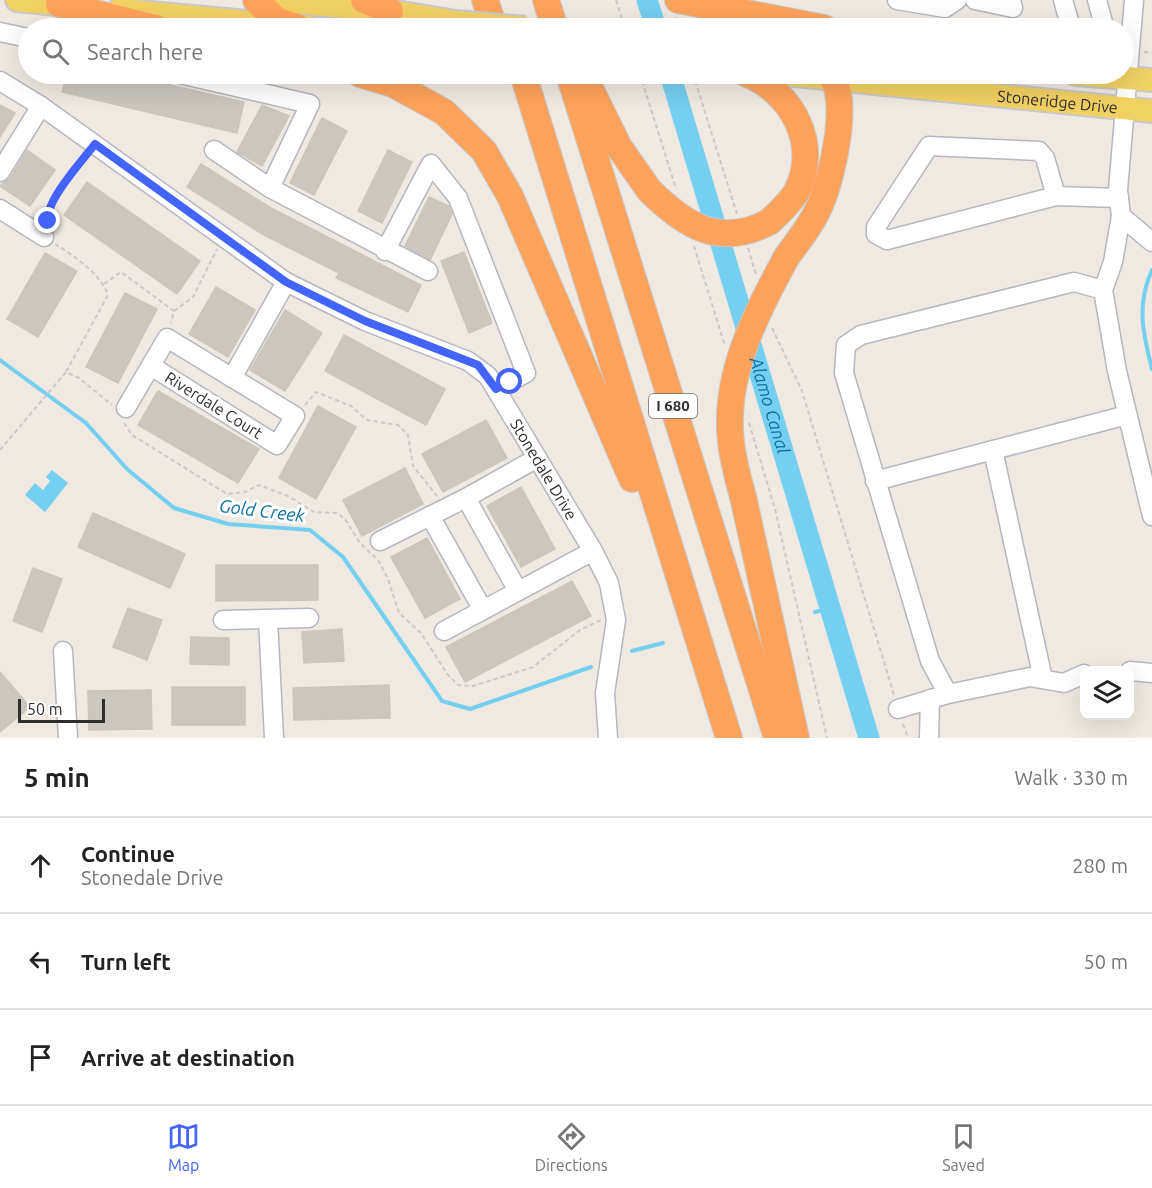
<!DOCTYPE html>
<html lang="en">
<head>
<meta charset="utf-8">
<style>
  body { margin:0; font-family:Ubuntu,sans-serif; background:#f2f2f2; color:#222 }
  .controls { position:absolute; right:18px; bottom:18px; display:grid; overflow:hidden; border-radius:12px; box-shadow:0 6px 24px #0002 }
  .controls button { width:54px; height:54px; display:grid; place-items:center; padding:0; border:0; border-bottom:2px solid #e0e0e0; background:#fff; color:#222; font:30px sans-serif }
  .scale { position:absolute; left:18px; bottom:15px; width:87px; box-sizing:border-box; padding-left:6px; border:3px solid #2e2e2e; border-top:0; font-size:16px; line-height:21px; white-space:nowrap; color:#2e2e2e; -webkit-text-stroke:4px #fff; paint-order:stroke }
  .stop { position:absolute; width:18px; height:18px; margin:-14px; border:4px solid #4264fb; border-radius:50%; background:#fff }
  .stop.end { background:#4264fb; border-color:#fff; box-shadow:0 2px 6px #0008 }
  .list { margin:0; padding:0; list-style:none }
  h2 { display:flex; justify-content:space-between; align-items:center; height:78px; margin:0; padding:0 24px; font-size:26px }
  h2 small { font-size:20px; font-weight:400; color:#767676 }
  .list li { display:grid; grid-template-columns:39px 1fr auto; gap:18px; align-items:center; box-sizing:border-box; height:96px; padding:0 24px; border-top:2px solid #e0e0e0 }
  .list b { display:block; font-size:22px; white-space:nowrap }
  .list p { margin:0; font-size:20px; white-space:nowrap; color:#767676 }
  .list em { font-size:20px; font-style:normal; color:#767676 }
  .icon { flex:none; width:33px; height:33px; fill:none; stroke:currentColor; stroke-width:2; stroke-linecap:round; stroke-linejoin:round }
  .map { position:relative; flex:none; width:1152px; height:738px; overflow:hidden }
  .search { position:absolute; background:#fff; box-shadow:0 6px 24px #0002; left:18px; right:18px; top:18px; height:66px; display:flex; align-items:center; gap:15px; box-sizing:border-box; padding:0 21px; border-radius:33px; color:#767676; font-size:22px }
  .sheet { height:366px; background:#fff }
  nav { display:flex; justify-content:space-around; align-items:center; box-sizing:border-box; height:84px; border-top:2px solid #e0e0e0; background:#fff; font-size:16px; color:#767676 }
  nav a { display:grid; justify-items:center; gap:3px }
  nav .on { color:#4264fb }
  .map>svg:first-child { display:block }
</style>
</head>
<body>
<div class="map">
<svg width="1152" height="738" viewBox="0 0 1152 738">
  <rect width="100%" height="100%" fill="#efe9e1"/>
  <polygon fill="#75cff0" points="52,470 68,483 45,512 25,495 35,483 43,490 50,481 46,477"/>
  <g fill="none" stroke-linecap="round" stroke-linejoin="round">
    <g stroke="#75cff0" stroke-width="4">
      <path d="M1152 270C1136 305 1143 334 1152 369"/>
      <polyline points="0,360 86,423 127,469 174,508 228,524 310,530 343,557 442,701 470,709 591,667"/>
      <polyline points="815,612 831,608"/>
      <polyline points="632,651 663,643"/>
    </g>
    <g stroke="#75cff0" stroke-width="21">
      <polyline points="647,0 656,28"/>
      <path id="s1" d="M670 74 869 738"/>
    </g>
  </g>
  <g fill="#cbc7bf" stroke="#cbc5ba" stroke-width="1.5">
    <polygon points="67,74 123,74 244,102 237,133 62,92"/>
    <polygon points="0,105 15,113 0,137"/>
    <polygon points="262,105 289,116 262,166 237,152"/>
    <polygon points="322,118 347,131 314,195 290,183"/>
    <polygon points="27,150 55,170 30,206 0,186 10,178"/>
    <polygon points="388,150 412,162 382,223 358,211"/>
    <polygon points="201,164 271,208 421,285 408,312 336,278 339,273 264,235 187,187"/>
    <polygon points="87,182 200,261 177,294 64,215"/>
    <polygon points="429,197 449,206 452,214 430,260 405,246"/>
    <polygon points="464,252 492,323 469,333 441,261"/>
    <polygon points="45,253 77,271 38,337 7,319"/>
    <polygon points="216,287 255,310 228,357 189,334"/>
    <polygon points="125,293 157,309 118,383 86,367"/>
    <polygon points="285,310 322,333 285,391 250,370"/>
    <polygon points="344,335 445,389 426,425 325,371"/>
    <polygon points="158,391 259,449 238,483 138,425"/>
    <polygon points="318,406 356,427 316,499 279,478"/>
    <polygon points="486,420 507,458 443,492 422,454"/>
    <polygon points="405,468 423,504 362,536 343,500"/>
    <polygon points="521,487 555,549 521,567 487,506"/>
    <polygon points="93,513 185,554 170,588 78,547"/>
    <polygon points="427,538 460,599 425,618 391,557"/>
    <polygon points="216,565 318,565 318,600 216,601"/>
    <polygon points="33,568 62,579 42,632 13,621"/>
    <polygon points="572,581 591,616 465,682 446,647"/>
    <polygon points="128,608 162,620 147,660 113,647"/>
    <polygon points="342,629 344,661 304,663 302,632"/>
    <polygon points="191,637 229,638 229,665 190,664"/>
    <polygon points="0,672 30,707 0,732"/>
    <polygon points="389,685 390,718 294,720 293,688"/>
    <rect x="172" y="687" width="73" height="38"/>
    <polygon points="151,690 152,729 89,730 88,691"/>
  </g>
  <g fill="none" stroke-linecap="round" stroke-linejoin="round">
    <defs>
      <g id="minor">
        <polyline points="897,0 945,8 957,0"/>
        <polyline points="975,0 1013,8 1011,0"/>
        <polyline points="1063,0 1071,28"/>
        <polyline points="1097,0 1103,22 1098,28"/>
        <polyline points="1134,0 1118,190 1121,216 1152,242"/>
        <polyline points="0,32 28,38"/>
        <polyline points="180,74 310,104 270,188"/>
        <path id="s2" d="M0 81 41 106 286 282 365 321 468 361 488 376 593 551 609 583 616 620 605 693 608 738"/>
        <polyline points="214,150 270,188 428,271"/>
        <polyline points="0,172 41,106"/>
        <polyline points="1056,196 1045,158 1039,151 929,146 876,227 876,234 887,240 1056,196 1119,198"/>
        <polyline points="0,209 44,237"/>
        <polyline points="1121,216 1113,262 1103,290 1117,371 1152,516"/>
        <polyline points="385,251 431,164 458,198 526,373 496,389"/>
        <polyline points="232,378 286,282"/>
        <polyline points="126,408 167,338 295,416 277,445 151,366"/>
        <polyline points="993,450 1043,679"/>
        <polyline points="875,481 1127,415"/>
        <polyline points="466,498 518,591"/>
        <polyline points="430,516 483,610"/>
        <polyline points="380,541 466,498 537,458"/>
        <polyline points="268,619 274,738"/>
        <polyline points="223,620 309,618"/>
        <polyline points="444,631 593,551"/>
        <polyline points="63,651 68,738"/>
        <polyline points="1130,671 1152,673"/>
        <polyline points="1084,674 1064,683 1030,677 948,694 930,661 844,373 846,345 861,335 1074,282 1103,290"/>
        <polyline points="898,709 948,694"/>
        <polyline points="929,738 930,699"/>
      </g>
      <g id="major">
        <polyline points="17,0 77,6"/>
        <polyline points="271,0 390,11 455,22"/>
        <polyline points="119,10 312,28"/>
        <path id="s3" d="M785 74 1152 111"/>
        <polyline points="1076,74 1152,80"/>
      </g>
      <g id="highway">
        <polyline points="256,0 276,20 297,27"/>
        <polyline points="364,0 390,11"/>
        <polyline points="485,0 492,21 500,28"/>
        <polyline points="546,0 555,28"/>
        <polyline points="678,0 824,28"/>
        <polyline points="59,4 156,28"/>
        <polyline points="360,74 393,84 444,112 484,151 510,196 632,479"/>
        <polyline points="523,74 729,738"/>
        <polyline points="569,74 777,738"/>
        <polyline points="583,74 619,147 649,190"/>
        <path d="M747 74C792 92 820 144 797 191 790 203 779 213 769 222"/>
        <path d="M786 258C798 241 813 223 821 203 832 176 852 95 829 74"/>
        <polyline points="744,501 796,738"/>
      </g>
    </defs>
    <use href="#minor" stroke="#b4b7c1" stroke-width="21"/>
    <use href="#major" stroke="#c9c9c9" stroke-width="26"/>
    <use href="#highway" stroke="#c9c9c9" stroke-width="28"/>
    <g stroke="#c9c9c9" stroke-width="2" stroke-dasharray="4.5 3" stroke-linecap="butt">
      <polyline points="616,0 625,28"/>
      <polyline points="676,17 680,28"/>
      <polyline points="848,28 853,21 895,28"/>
      <polyline points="1144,52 1152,53"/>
      <polyline points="640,74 676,189"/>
      <polyline points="693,74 737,214"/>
      <polyline points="49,221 47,212 86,156"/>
      <path d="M55 244C74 256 100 273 108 295L66 372"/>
      <polyline points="694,246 725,346"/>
      <polyline points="748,248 756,274"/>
      <polyline points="104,284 121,272 174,311 171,323"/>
      <polyline points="174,311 193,297 217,249"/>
      <polyline points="772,328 802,391 894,695"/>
      <polyline points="305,405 316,392 351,406 367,420 398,425 408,435 413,466 437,496"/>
      <polyline points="124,423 132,435 227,494 245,492 259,485 288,496 314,512 337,513 345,519 360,543 378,560 388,579 399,613 421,633 448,675 458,685 473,686 533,667 580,630 601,620"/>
      <polyline points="749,423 775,509 827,738"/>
      <polyline points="0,450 66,372 79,378 112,405"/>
      <polyline points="903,724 908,738"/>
    </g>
    <use href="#minor" stroke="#fff" stroke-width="18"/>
    <use href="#major" stroke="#f2d163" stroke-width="22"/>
    <use href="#highway" stroke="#ffa35c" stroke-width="26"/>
    <defs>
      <polyline id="major-bridge" points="455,22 525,28"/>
      <g id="highway-bridge">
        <path d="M649 190C685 226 720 248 769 222"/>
        <path d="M744 501C739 481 733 462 731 442 723 376 756 314 786 258"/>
      </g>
    </defs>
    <use href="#major-bridge" stroke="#c9c9c9" stroke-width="26" stroke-linecap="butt"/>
    <use href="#highway-bridge" stroke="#c9c9c9" stroke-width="28" stroke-linecap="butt"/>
    <use href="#major-bridge" stroke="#f2d163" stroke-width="22"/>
    <use href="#highway-bridge" stroke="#ffa35c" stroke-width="26"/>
  </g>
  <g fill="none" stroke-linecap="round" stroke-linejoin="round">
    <path stroke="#4264fb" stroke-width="8" d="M48 221C45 201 82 161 95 144L286 282 365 321 478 365 496 389 510 382"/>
  </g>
  <g text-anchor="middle" stroke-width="6" stroke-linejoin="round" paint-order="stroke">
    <rect fill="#fff" stroke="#6d6d6d" stroke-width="1.5" x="649" y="394" width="48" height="24" rx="4.5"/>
    <g font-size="15" font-weight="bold" fill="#2e2e2e">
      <text x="673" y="411">I 680</text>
    </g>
    <g font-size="16" fill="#2e2e2e" stroke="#fff">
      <text dy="6" stroke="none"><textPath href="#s3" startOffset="274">Stoneridge Drive</textPath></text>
      <text transform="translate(214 405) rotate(32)" y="6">Riverdale Court</text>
      <text dy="6" stroke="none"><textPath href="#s2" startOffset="682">Stonedale Drive</textPath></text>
    </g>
    <g font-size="18" font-style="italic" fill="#0d6fa3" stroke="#fff">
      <text dy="6" stroke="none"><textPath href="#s1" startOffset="346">Alamo Canal</textPath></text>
      <text transform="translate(262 511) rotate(7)" y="6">Gold Creek</text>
    </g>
  </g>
</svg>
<div class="controls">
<button><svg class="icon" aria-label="layers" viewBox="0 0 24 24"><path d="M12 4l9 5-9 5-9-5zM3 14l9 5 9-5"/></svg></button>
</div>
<div class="scale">50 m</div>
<div class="stop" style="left:510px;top:382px"></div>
<div class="stop end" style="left:48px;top:221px"></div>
<div class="search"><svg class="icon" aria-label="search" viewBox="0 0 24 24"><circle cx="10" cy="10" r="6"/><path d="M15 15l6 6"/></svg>Search here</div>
</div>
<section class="sheet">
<h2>5 min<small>Walk · 330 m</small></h2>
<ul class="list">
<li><svg class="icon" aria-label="ahead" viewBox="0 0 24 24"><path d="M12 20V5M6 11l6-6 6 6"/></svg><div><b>Continue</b><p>Stonedale Drive</p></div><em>280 m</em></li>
<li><svg class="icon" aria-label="left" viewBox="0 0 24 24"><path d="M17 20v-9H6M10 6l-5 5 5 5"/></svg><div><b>Turn left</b></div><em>50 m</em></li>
<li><svg class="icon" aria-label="arrive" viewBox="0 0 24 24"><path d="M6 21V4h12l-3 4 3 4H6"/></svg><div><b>Arrive at destination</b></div></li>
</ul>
</section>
<nav>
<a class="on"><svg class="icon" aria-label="map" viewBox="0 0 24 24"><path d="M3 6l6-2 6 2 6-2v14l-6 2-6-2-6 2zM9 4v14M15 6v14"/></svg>Map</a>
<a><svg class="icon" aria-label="directions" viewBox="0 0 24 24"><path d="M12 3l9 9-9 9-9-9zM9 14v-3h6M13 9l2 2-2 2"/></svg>Directions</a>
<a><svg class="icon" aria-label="saved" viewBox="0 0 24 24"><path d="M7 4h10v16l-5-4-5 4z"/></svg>Saved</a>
</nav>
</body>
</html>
